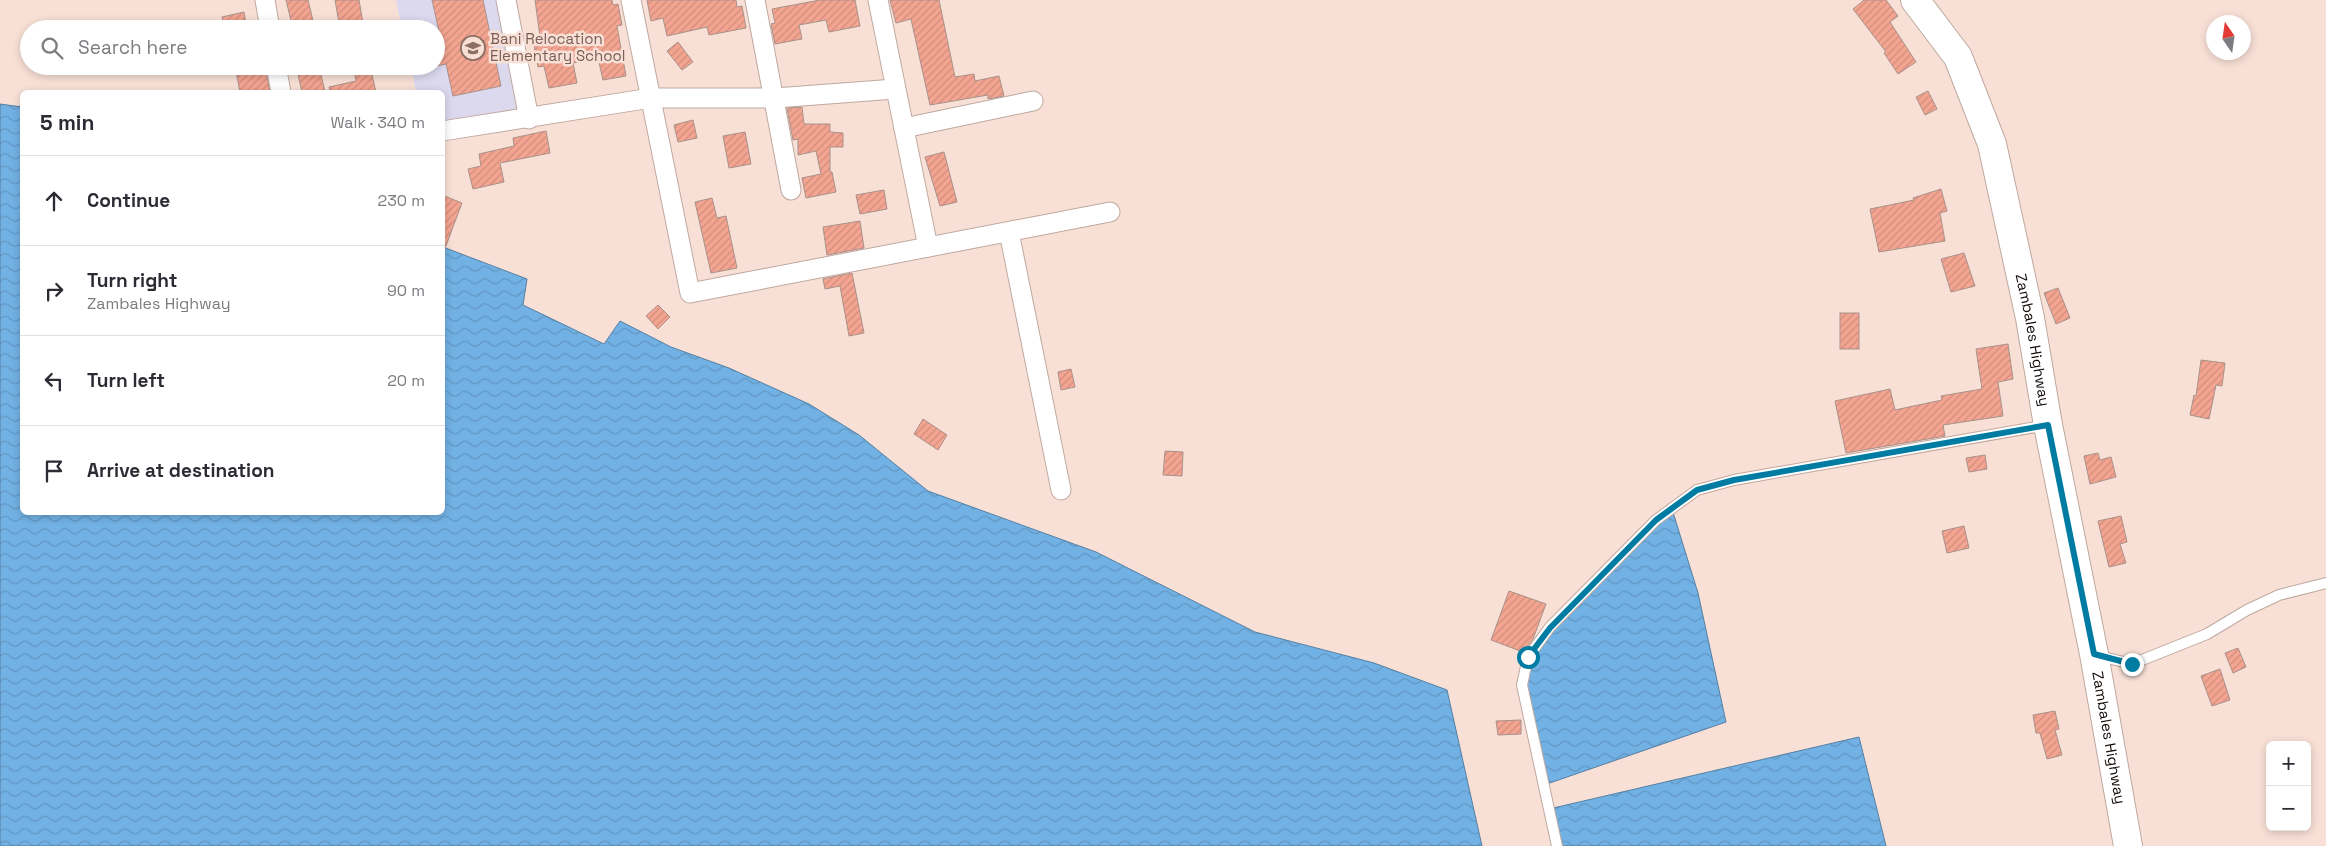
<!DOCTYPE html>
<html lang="en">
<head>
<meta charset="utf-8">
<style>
  body { margin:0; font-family:"Space Grotesk",sans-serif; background:#f7f7f7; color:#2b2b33 }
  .controls { position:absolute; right:15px; bottom:15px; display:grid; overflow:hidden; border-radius:8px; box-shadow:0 2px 8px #0003 }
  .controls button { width:45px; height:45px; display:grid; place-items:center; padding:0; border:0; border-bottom:1px solid #e1e1e2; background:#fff; color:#2b2b33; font:25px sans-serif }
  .compass { position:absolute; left:2206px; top:15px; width:45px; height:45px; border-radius:50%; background:#fff; box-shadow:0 2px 8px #0003; rotate:347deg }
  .stop { position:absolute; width:15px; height:15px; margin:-11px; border:4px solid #007ca3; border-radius:50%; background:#fff }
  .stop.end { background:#007ca3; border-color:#fff; box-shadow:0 1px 5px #0008 }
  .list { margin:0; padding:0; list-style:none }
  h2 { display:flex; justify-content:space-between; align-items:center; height:65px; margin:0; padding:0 20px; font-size:21px }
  h2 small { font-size:16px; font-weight:400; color:#7c7c81 }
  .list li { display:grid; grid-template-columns:32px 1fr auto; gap:15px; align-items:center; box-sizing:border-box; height:90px; padding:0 20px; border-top:1px solid #e1e1e2 }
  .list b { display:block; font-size:19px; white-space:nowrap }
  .list p { margin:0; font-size:16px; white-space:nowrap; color:#7c7c81 }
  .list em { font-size:16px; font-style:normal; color:#7c7c81 }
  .icon { flex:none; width:28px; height:28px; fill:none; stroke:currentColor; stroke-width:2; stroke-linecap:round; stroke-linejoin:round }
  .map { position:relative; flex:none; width:2326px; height:846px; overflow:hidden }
  .search { position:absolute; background:#fff; box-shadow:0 2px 8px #0003; left:20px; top:20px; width:425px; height:55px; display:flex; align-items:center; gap:12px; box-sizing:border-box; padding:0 18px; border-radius:28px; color:#7c7c81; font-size:19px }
  .panel { position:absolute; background:#fff; box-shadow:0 2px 8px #0003; left:20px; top:90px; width:425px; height:425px; border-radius:8px }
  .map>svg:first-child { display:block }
</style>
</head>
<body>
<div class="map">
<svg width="2326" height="846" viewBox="0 0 2326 846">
  <defs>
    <pattern id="water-waves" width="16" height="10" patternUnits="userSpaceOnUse" patternTransform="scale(1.25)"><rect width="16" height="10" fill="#72b1e4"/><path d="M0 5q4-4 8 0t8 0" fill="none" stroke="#6297c2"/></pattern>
    <pattern id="building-hatch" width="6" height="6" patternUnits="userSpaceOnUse" patternTransform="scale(1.25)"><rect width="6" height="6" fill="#f4a591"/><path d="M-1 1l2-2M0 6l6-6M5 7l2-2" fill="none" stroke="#d08d7c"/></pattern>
  </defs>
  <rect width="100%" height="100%" fill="#f8e0d6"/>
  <polygon fill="#dcd9ef" points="396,0 499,0 522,107 443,125 442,92 416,92 411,66 436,66 436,29 402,29"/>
  <g fill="url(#water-waves)" stroke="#557fa2">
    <polygon points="0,104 22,107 22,512 442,512 443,247 527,279 523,305 604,344 620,321 671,347 729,368 809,404 859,435 928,491 1096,552 1255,632 1374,663 1447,690 1482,846 0,846"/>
    <polygon points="1672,509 1698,593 1726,722 1544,785 1522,685 1528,657 1550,628"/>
    <polygon points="1859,737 1886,846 1557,846 1549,809"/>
  </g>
  <g fill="url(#building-hatch)" stroke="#a9918b">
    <polygon points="286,0 308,0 315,29 293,29"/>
    <polygon points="335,0 359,0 364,29 340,29"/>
    <polygon points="432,0 483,0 501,86 453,96 446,64 436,66 436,36 440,36"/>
    <polygon points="535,0 612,0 613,5 618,4 622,25 617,26 626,76 603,80 598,58 573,63 577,83 549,88 544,66 538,67 534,45 541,44"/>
    <polygon points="647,0 736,0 737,7 742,6 746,28 709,35 707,27 667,36 663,18 651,21"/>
    <polygon points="820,0 855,0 860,26 829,32 826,20 799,25 802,39 775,44 771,24 775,23 772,9"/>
    <polygon points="890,0 939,0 955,77 974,74 975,81 999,76 1004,96 988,99 988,95 930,105 911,19 896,23"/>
    <polygon points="1864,0 1886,0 1898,16 1890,22 1916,62 1898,74 1884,53 1886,52 1853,9"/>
    <polygon points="244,12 247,29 225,29 222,17"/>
    <polygon points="678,42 693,62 682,70 667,51"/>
    <polygon points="235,66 265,66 270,92 240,92"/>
    <polygon points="296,66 319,66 325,92 302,92"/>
    <polygon points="353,66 370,66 376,92 330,92 329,87 356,81"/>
    <polygon points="1928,91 1937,109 1925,115 1916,97"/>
    <polygon points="802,107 804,124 830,124 830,132 843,133 843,147 830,147 830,172 832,172 836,192 806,198 802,178 821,174 816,151 798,155 798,139 793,140 787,108"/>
    <polygon points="693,120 697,138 678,142 674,125"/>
    <polygon points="546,131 550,153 500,163 504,182 473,189 468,169 481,166 479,154 514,146 513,138"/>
    <polygon points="745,132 751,164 729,168 723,136"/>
    <polygon points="944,152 957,202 940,206 925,157"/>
    <polygon points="1941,189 1947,211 1940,213 1945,241 1879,252 1870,209 1914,200 1913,198"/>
    <polygon points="884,190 887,209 860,214 856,195"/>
    <polygon points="442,195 462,203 444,251 442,250"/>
    <polygon points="712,198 717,218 726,216 737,268 711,273 695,202"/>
    <polygon points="860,221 864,248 827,255 823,227"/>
    <polygon points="1964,253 1975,286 1951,292 1941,259"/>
    <polygon points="852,273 864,333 849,336 840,286 825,289 823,279"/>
    <polygon points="2058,288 2070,318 2056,324 2044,293"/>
    <polygon points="658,305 670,317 658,329 646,316"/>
    <rect x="1840" y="313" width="19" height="36"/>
    <polygon points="2008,344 2013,379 1998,382 2003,416 1943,425 1945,436 1846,453 1835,401 1890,389 1895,410 1942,400 1941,396 1982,389 1976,349"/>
    <polygon points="2201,360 2225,363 2222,386 2216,385 2209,419 2190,415 2194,395 2196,396"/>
    <polygon points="1071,369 1075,387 1061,390 1058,372"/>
    <polygon points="923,419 947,435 938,450 914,434"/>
    <polygon points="1165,451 1183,452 1182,476 1163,475"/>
    <polygon points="2098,453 2100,460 2111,457 2116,477 2090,484 2084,456"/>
    <polygon points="1985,455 1987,469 1969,472 1966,458"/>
    <polygon points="2121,516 2127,542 2120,544 2126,563 2109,567 2098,521"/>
    <polygon points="1964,526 1969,548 1947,553 1942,531"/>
    <polygon points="1509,591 1546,604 1533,639 1523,652 1491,640"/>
    <polygon points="2238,648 2246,667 2233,673 2225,653"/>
    <polygon points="2220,669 2230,700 2212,706 2201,676"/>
    <polygon points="2055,711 2059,729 2055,730 2062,755 2047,759 2040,733 2036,733 2033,715"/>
    <polygon points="1521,720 1521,734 1498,735 1496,721"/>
  </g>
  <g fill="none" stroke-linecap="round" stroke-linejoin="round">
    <defs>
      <g id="lane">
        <polyline points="2095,655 2132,664 2207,634 2247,610 2279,595 2326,583"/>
        <polyline points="1557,846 1522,685 1528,657 1550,627 1656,520 1697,490 1734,480 2047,425"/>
      </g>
      <g id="street">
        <polyline points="265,0 270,29"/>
        <polyline points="506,0 529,119"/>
        <polyline points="631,0 690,293 1110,212"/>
        <polyline points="755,0 791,190"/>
        <polyline points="878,0 928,247"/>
        <polyline points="276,66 281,92"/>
        <polyline points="904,128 1033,101"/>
        <polyline points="442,131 651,98 775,98 895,89"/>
        <polyline points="1009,232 1061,490"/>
      </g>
      <g id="primary">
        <path id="s1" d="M1915 0 1958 57 1992 144 2030 318 2048 425 2094 654 2128 846"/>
      </g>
    </defs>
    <use href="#lane" stroke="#bfa89f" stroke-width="12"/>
    <use href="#street" stroke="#bfa89f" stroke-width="21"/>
    <use href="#primary" stroke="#bfa89f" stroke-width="30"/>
    <use href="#lane" stroke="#fff" stroke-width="10"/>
    <use href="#street" stroke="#fff" stroke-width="19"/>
    <use href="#primary" stroke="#fff" stroke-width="28"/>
  </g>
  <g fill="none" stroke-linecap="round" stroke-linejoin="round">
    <polyline stroke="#007ca3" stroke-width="6" points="1528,657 1550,628 1656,520 1697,490 1734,480 2048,425 2094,654 2132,664"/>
  </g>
  <defs>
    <symbol id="school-ring" viewBox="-11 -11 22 22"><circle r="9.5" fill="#f8e0d6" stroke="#8d6e63" stroke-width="1.5"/><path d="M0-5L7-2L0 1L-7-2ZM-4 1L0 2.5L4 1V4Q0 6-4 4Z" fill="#8d6e63"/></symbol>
  </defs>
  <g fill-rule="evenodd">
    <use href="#school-ring" x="459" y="34" width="28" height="28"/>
  </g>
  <g text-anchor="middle" stroke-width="5" stroke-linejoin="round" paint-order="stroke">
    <g font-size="15" fill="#785e54" stroke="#f8e0d6" text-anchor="start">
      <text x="490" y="44">Bani Relocation<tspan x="490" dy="17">Elementary School</tspan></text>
    </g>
    <g font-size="15" fill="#120b08" stroke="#f8e0d6">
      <text dy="5" stroke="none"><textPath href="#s1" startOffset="365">Zambales Highway</textPath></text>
      <text dy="5" stroke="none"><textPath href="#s1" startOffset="770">Zambales Highway</textPath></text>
    </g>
  </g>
</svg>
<div class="controls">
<button>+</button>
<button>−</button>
</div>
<svg class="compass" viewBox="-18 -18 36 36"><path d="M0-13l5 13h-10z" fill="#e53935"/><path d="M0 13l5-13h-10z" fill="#7c7c81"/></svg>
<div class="stop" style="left:1528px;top:657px"></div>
<div class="stop end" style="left:2132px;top:664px"></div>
<div class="search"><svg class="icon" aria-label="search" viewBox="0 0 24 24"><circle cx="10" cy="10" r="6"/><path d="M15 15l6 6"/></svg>Search here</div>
<section class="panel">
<h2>5 min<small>Walk · 340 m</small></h2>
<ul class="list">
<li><svg class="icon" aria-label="ahead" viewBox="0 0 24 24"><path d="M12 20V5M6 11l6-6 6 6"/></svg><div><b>Continue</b></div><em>230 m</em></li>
<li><svg class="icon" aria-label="right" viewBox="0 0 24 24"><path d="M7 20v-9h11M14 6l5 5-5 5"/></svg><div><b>Turn right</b><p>Zambales Highway</p></div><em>90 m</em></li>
<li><svg class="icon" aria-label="left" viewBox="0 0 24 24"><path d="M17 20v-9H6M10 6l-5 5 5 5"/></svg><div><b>Turn left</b></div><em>20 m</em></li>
<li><svg class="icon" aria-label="arrive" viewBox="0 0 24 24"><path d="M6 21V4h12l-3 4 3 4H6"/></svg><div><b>Arrive at destination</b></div></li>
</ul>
</section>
</div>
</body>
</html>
